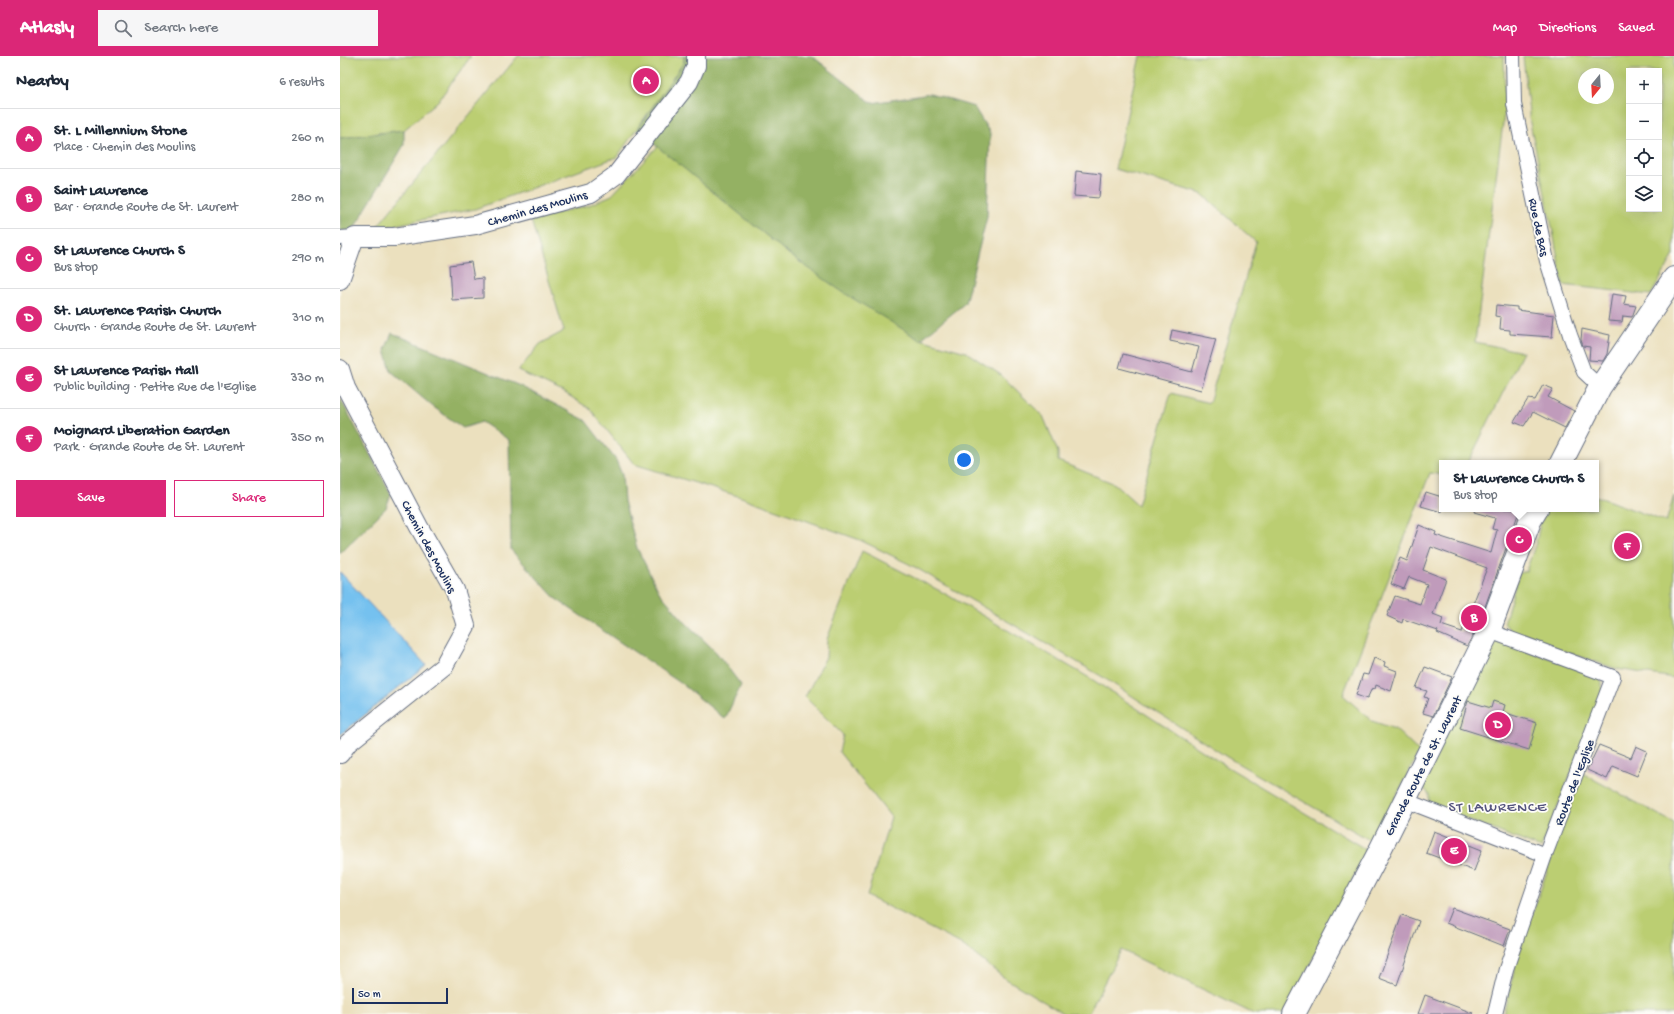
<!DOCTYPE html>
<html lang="en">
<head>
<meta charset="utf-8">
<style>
  body { margin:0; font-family:"Gochi Hand",sans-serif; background:#f6f6f7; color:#1f2937 }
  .controls { position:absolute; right:12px; top:12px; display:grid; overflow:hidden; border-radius:0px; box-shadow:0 4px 16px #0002 }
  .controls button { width:36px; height:36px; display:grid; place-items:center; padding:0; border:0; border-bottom:1px solid #e0e1e3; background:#fff; color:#1f2937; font:20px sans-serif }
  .compass { position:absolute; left:1238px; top:12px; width:36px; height:36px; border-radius:50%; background:#fff; box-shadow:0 4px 16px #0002; rotate:198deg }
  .scale { position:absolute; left:12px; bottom:10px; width:96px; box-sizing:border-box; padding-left:4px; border:2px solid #1b2f5e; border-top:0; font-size:11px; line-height:14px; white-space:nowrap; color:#1b2f5e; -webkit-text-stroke:3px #fdfcf7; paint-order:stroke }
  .you { position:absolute; left:624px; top:404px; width:14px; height:14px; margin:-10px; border:3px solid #fff; border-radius:50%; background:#1a73e8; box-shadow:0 0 0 6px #1a73e833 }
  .badge { display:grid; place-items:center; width:26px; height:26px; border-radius:50%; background:#db2777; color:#fff; font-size:13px; font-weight:700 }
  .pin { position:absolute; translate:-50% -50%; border:2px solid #fff; box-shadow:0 1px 4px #0006 }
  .popup { position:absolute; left:1099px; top:404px; width:160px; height:52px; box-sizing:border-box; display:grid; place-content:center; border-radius:0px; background:#fff; filter:drop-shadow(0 1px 3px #0005); font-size:13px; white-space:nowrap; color:#747a83 }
  .popup b { font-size:15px; color:#1f2937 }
  .popup::after { content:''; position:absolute; left:50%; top:100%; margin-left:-8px; border:8px solid transparent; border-top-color:#fff }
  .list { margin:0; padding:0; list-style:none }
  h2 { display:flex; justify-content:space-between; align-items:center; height:52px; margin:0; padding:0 16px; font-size:17px }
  h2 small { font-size:13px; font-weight:400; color:#747a83 }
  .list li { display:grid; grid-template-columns:26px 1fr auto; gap:12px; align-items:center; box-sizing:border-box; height:60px; padding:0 16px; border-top:1px solid #e0e1e3 }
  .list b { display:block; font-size:15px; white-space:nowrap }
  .list p { margin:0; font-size:13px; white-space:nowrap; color:#747a83 }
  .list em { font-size:13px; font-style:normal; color:#747a83 }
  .actions { display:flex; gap:8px; padding:12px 16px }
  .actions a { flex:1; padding:9px 0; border:1px solid #db2777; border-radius:0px; text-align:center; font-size:14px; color:#db2777 }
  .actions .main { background:#db2777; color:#fff }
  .icon { flex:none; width:22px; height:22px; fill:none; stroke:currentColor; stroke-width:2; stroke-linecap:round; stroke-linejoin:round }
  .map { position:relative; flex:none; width:1334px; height:958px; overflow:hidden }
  header { display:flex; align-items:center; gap:24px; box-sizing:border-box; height:56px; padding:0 20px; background:#db2777; color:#fff }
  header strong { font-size:19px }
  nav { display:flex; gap:22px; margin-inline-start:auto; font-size:14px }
  .search { width:280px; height:36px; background:#f6f6f7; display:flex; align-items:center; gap:10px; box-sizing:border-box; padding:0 14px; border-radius:0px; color:#747a83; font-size:15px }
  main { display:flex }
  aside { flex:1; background:#fff }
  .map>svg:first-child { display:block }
</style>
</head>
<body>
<header>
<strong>Atlasly</strong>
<div class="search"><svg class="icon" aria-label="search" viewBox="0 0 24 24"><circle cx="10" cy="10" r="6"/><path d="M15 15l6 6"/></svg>Search here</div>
<nav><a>Map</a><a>Directions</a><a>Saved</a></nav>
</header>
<main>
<aside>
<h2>Nearby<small>6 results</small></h2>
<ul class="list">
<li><span class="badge">A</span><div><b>St. L Millennium Stone</b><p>Place · Chemin des Moulins</p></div><em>260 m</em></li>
<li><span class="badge">B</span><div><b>Saint Lawrence</b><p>Bar · Grande Route de St. Laurent</p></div><em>280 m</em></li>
<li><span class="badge">C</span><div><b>St Lawrence Church S</b><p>Bus stop</p></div><em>290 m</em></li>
<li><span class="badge">D</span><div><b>St. Lawrence Parish Church</b><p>Church · Grande Route de St. Laurent</p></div><em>310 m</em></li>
<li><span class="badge">E</span><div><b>St Lawrence Parish Hall</b><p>Public building · Petite Rue de l'Eglise</p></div><em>330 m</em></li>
<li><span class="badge">F</span><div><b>Moignard Liberation Garden</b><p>Park · Grande Route de St. Laurent</p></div><em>350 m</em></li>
</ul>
<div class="actions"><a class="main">Save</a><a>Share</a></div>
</aside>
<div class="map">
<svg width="1334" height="958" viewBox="0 0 1334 958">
  <rect width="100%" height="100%" fill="#fdfcf7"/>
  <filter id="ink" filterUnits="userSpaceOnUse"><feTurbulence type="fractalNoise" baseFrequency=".025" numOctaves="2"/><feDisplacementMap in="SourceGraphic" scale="8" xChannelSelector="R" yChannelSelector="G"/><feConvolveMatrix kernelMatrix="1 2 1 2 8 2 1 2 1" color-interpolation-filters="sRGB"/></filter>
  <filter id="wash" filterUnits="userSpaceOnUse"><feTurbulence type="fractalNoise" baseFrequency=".012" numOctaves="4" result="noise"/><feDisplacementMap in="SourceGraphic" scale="16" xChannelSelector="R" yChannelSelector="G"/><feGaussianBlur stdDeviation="0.9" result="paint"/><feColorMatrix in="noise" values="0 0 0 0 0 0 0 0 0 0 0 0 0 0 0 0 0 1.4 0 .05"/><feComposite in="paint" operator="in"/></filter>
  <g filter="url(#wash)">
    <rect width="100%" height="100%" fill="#ebe0be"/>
    <g fill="#bbce72" stroke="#6b7e68" fill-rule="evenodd">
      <polygon points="0,0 131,0 98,45 64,74 0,82"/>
      <polygon points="178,0 344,0 344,6 277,101 135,153 35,173"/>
      <polygon points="800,0 1164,0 1165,51 1135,286 1183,296 1128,407 1102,407 1102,419 1090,417 1003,639 1032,665 1055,673 1079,696 1033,786 887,701 761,620 573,510 520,484 401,441 294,408 250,353 225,337 178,315 200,288 224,275 191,164 249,149 272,139 318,90 450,199 580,283 626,296 661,319 703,360 718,396 718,405 775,428 798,449 831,337 869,347 916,186 862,138 775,113"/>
      <path d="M1183 0H1334V199L1311 239 1223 229 1213 176 1190 67ZM1289 15H1319V153H1289ZM1244 18H1268V42H1244Z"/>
      <polygon points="1256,440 1326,466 1334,440 1334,622 1277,613 1172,577 1164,567 1179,517 1186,515 1196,487 1200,468 1207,453 1256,453"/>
      <polygon points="522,495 604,537 753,624 886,710 1027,794 945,958 914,958 781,894 748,958 724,958 663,921 621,888 527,840 551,761 499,696 503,679 465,641 486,601 487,583"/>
      <polygon points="1152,582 1254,618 1262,626 1262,640 1201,792 1089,749 1089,738 1081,729"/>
      <polygon points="1242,717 1334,767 1334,958 1163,958 1178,900 1234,736"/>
    </g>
    <g fill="#94b164" stroke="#587061">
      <polygon points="344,0 472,0 532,47 590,38 634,51 650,77 647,161 625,247 580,284 501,235 450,199 297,74 344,6"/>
      <polygon points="64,74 64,89 13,174 0,175 0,82"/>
      <polygon points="52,277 180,330 245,364 276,404 282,419 284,445 297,492 319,536 345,566 376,596 401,629 385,663 342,628 216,543 171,494 169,384 142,366 123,372 92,350 51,315 45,294"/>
      <polygon points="0,342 51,438 46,452 0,497"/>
    </g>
    <polygon fill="#75c1ef" stroke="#4878a6" points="0,516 86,609 0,679"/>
    <g id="blocks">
      <g fill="#c09bbb" fill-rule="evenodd">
        <polygon points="736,115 761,118 759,142 734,140"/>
        <polygon points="131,206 134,223 143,222 143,242 112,244 110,209"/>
        <polygon points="1272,238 1286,240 1284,248 1296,250 1292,261 1283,260 1282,266 1268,265"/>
        <polygon points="1156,249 1177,251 1177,254 1214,259 1212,281 1170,278 1170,274 1160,273 1161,261 1155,260"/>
        <polygon points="1242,273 1270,279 1267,298 1263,305 1249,304 1250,291 1243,290 1241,284"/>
        <polygon points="832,274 876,283 861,334 779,312 783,298 852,316 859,291 830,285"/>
        <polygon points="1203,329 1213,333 1208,341 1234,355 1225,372 1193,356 1184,370 1174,366 1188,343 1195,344"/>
        <polygon points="1086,436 1102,441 1102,456 1081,450"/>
        <path d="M1135 453H1180L1138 570 1127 590 1097 577 1098 575 1063 563 1062 567 1047 560 1055 540 1080 548 1087 528 1069 521 1064 533 1051 528 1060 502 1067 505 1079 469 1096 476 1095 479 1151 497 1157 474 1152 473 1155 462 1134 456ZM1091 491 1147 512 1122 576 1101 569 1103 562 1093 558 1106 523 1083 514Z"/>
        <polygon points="1034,602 1045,606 1044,610 1057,615 1051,635 1036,629 1035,633 1032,632 1027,643 1016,639 1023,618 1028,619"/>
        <polygon points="1085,611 1112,621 1093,660 1083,657 1088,642 1084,641 1087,635 1076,632"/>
        <polygon points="1128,645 1151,652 1153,645 1165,649 1163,656 1197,667 1189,694 1120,672"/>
        <polygon points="1259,689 1291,702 1296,690 1307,695 1297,720 1273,710 1267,723 1247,714"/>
        <polygon points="1094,775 1142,794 1134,815 1086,797"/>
        <polygon points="1112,852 1170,873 1164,890 1106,867"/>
        <polygon points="1062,859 1079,865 1057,929 1039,922"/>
        <polygon points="1085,939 1133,957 1132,958 1078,958"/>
      </g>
    </g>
  </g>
  <g filter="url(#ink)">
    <use href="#blocks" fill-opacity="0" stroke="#646d80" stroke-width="1"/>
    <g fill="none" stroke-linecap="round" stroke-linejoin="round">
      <defs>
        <g id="minor">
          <polyline points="1173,0 1174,48 1207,205 1230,279 1244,316 1260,331"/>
          <polyline points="0,182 15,181"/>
          <polyline points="1149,575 1273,621 1205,799 1166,913 1155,958"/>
          <polyline points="1064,744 1205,799"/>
        </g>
        <g id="tertiary">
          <polyline points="0,224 15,181 54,181 135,169 251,137 276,119 349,26 356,10 356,0"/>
          <polyline points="0,313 6,332 79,471 115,534 126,570 104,610 8,687 0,698"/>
        </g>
        <g id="primary">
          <polyline points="1221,407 1260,331 1334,222"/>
          <polyline points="954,958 1040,794 1149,575 1190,465 1197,453"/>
        </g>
      </defs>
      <use href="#minor" stroke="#646d80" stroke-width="16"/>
      <use href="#tertiary" stroke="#646d80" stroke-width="20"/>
      <use href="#primary" stroke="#646d80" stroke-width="24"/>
      <use href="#minor" stroke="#fff" stroke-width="14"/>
      <use href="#tertiary" stroke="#fff" stroke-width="18"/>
      <use href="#primary" stroke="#fff" stroke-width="22"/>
    </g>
  </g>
  <g text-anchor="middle" stroke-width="3.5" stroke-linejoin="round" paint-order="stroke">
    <g font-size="13" fill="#1b2f5e" stroke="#fdfcf7">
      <text transform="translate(197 151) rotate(-16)" y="5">Chemin des Moulins</text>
      <text transform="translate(1200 171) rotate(78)" y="5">Rue de Bas</text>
      <text transform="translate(90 490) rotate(62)" y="5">Chemin des Moulins</text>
      <text transform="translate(1082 709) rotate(-63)" y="5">Grande Route de St. Laurent</text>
      <text transform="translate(1233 726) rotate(-69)" y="5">Route de l'Eglise</text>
    </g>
    <g font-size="15" letter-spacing="1" fill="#55557f" stroke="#fdfcf7">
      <text x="1158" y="755">ST LAWRENCE</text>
    </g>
  </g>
</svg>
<div class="controls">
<button>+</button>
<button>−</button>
<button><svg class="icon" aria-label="locate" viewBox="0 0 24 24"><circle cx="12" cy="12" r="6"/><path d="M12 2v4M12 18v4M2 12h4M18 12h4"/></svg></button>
<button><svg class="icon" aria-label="layers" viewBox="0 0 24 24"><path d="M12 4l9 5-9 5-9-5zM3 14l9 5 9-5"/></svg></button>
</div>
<svg class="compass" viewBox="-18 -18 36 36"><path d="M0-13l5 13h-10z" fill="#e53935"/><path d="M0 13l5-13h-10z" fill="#747a83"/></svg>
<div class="scale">50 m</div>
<div class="you"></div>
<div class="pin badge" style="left:306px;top:25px">A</div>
<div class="pin badge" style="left:1134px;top:562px">B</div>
<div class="pin badge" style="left:1179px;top:484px">C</div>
<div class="popup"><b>St Lawrence Church S</b>Bus stop</div>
<div class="pin badge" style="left:1158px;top:669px">D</div>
<div class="pin badge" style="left:1114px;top:795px">E</div>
<div class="pin badge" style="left:1287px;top:490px">F</div>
</div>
</main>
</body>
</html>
